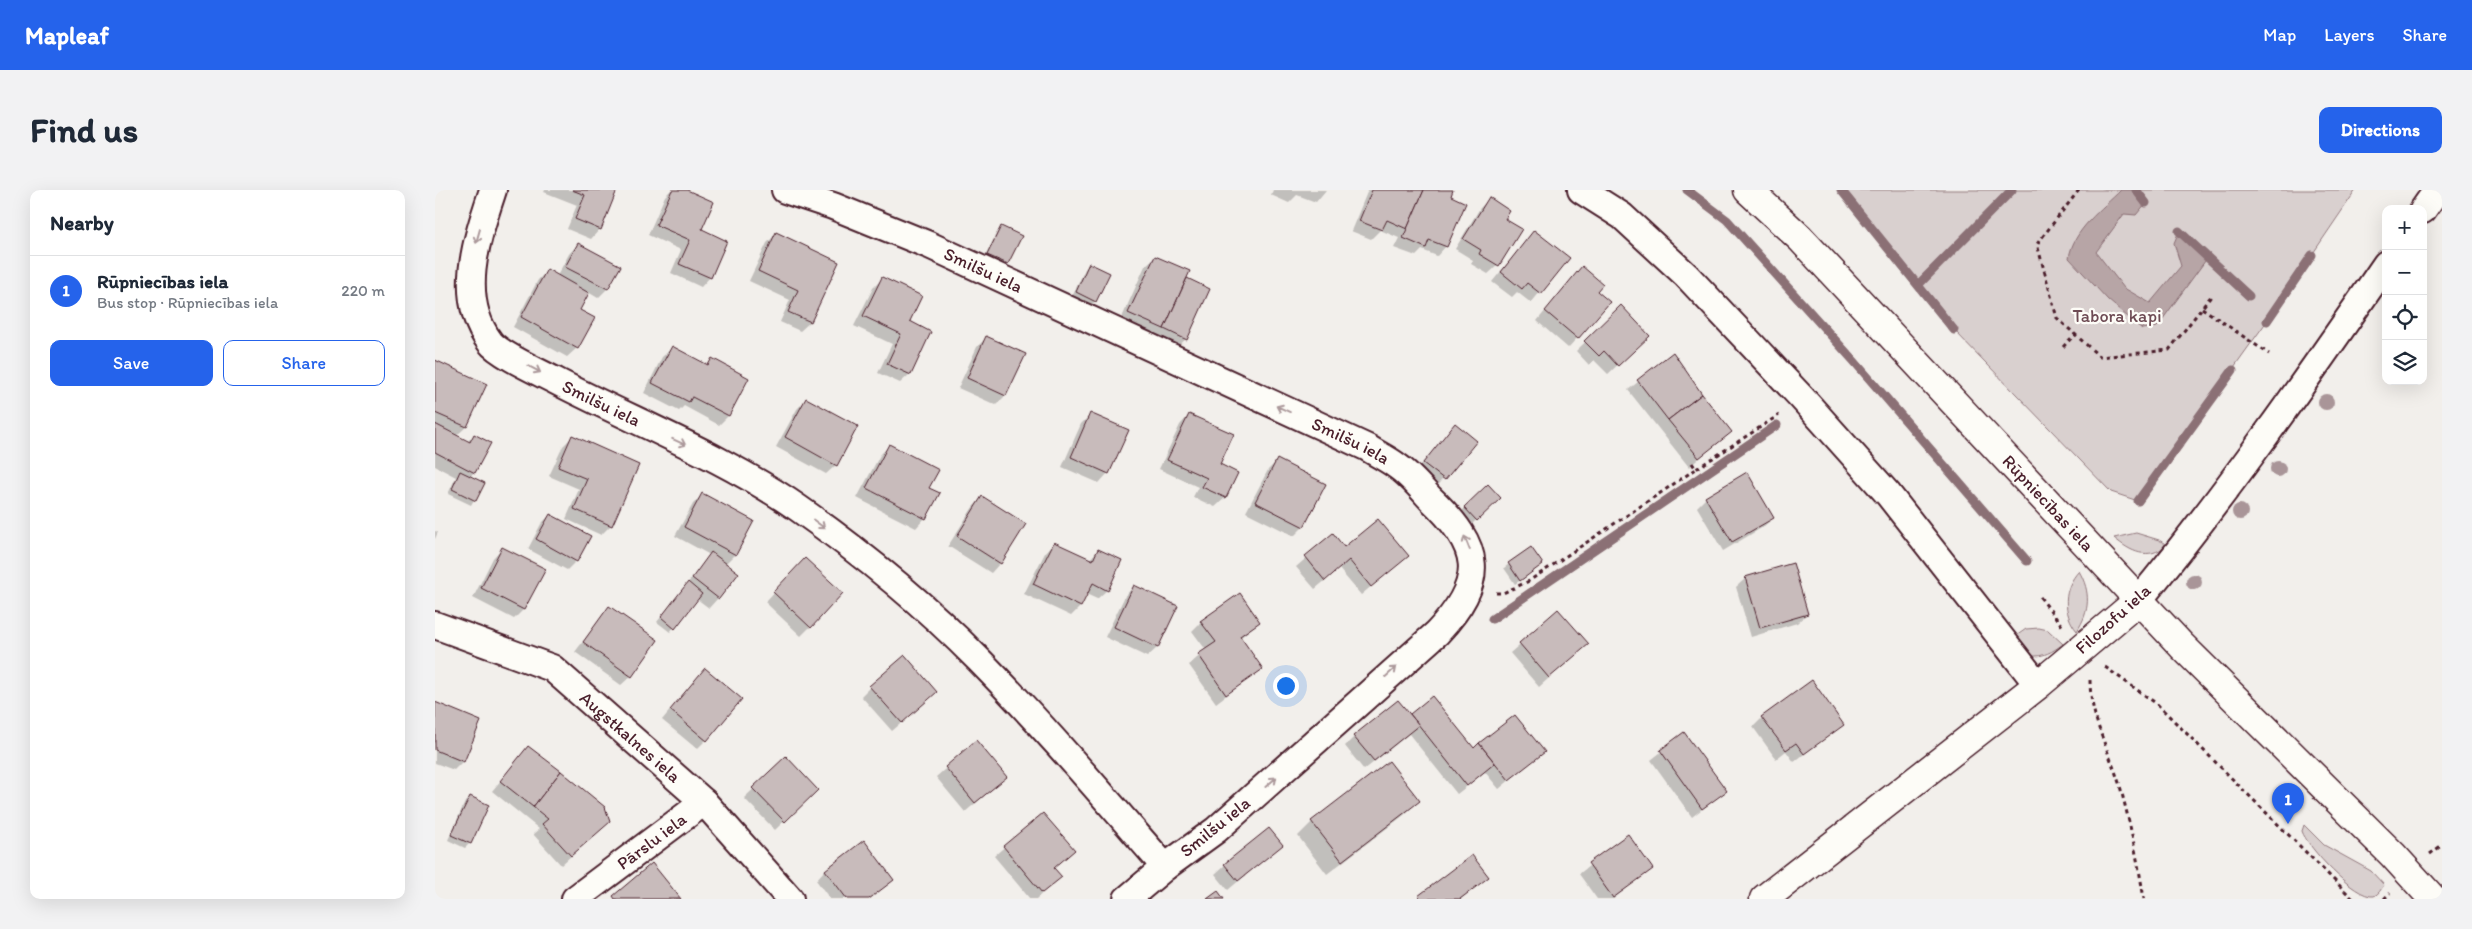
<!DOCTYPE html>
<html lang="en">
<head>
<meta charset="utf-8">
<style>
  body { margin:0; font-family:Itim,sans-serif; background:#f2f2f3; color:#1f2937 }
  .controls { position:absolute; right:15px; top:15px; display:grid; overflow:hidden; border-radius:10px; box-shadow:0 5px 20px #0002 }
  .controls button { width:45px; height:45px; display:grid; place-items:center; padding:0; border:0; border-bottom:1px solid #e0e1e3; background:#fff; color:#1f2937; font:25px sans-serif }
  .you { position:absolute; left:850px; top:495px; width:18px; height:18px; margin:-12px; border:4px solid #fff; border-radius:50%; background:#1a73e8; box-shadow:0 0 0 8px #1a73e833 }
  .badge { display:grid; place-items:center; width:32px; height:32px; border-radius:50%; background:#2563eb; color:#fff; font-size:16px; font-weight:700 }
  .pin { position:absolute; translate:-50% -41px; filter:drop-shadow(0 1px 2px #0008) }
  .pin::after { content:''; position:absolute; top:26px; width:18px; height:15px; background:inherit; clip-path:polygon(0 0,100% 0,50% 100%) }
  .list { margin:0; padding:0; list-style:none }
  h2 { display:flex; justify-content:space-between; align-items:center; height:65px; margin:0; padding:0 20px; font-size:21px }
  h2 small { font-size:16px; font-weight:400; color:#747a83 }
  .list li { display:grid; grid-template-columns:32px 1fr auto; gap:15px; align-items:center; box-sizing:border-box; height:70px; padding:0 20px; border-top:1px solid #e0e1e3 }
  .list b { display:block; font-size:19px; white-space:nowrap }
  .list p { margin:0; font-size:16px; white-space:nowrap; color:#747a83 }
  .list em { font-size:16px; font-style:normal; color:#747a83 }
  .actions { display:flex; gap:10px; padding:15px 20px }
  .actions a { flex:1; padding:11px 0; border:1px solid #2563eb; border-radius:10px; text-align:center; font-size:18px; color:#2563eb }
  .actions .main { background:#2563eb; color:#fff }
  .icon { flex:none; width:28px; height:28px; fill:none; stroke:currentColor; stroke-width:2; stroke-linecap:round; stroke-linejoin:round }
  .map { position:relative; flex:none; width:2007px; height:709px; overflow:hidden; border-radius:10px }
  header { display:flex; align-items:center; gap:30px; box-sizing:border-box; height:70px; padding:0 25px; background:#2563eb; color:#fff }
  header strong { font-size:24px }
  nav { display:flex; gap:28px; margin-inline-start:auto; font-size:18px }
  .intro { display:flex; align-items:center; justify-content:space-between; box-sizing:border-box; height:120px; padding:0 30px }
  h1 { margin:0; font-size:35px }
  .button { padding:12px 22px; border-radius:10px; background:#2563eb; color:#fff; font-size:18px; font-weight:700 }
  main { display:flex; gap:30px; padding:0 30px }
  aside { flex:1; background:#fff; border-radius:10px; box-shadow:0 5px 20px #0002 }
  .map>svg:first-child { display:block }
</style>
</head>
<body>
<header>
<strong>Mapleaf</strong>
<nav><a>Map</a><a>Layers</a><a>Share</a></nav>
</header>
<div class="intro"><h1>Find us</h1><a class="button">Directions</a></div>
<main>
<aside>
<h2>Nearby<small></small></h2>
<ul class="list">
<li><span class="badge">1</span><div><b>Rūpniecības iela</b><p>Bus stop · Rūpniecības iela</p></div><em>220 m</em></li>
</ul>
<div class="actions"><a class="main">Save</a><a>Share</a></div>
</aside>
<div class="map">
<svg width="2007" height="709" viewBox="0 0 2007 709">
  <rect width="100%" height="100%" fill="#f2efeb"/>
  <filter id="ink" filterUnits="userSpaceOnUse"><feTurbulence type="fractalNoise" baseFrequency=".02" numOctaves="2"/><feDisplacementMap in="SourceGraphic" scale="10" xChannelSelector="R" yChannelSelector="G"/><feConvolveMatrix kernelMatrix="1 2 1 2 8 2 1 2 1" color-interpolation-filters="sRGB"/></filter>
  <g filter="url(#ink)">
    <g fill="#d9d0cf" stroke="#92787d">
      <polygon points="1406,0 1921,0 1832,131 1703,311 1676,302 1519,140"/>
      <path d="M1701 343 1724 350 1732 355C1713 371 1696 362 1679 348Z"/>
      <path d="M1644 381C1656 402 1655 421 1642 441 1627 423 1628 398 1644 381Z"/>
      <path d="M1604 438 1613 440 1628 454C1617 462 1609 467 1595 466L1581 446 1591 439Z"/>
      <path d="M1869 635 1889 655 1936 681 1949 695C1946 699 1944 704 1939 706 1920 709 1872 657 1867 641Z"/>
    </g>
    <path fill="#b7a5a6" stroke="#8b6f75" d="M1686 0H1701L1711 13 1701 25 1689 24 1661 62 1689 98 1715 113 1746 76 1739 53 1744 41 1773 67 1722 137 1707 139 1673 110 1634 68C1638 40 1667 19 1686 0Z"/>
    <g fill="#0003">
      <polygon points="110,0 181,0 165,39 156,49 132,39 142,15 109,2"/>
      <polygon points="236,0 249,0 265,40 275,87 266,97 236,83 246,60 213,45 230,6"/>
      <polygon points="838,0 891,0 881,12 862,5 854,13 836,5"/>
      <polygon points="933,0 1017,0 1014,7 1011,56 1002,66 987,60 981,66 959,58 964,48 945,40 936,49 916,41"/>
      <polygon points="1054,9 1068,29 1063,75 1053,84 1036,74 1038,70 1020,59 1045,18"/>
      <polygon points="567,37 585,46 567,78 549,69 562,42"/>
      <polygon points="1099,41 1133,68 1096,113 1082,102 1077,107 1057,92"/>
      <polygon points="342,43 403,72 375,132 365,141 345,132 355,110 314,91 332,53"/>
      <polygon points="143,54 172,99 163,108 153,102 143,120 142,158 132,167 78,137 103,90 112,81 122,86 134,64"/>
      <polygon points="720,67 750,89 773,100 751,149 741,158 685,132 710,76"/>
      <polygon points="654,74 660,111 656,116 637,107 650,79"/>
      <polygon points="1138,87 1160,101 1142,148 1133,158 1102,131"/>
      <polygon points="447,89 474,132 475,184 465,193 443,183 457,154 419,136 438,98"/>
      <polygon points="1186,117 1204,155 1173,184 1159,170 1154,175 1141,161"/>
      <polygon points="552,147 570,206 561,215 523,198 542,157"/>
      <polygon points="237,158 272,176 277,170 293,226 284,235 249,216 244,221 209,203 227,167"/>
      <polygon points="1238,164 1251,180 1249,182 1295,242 1254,277 1193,200"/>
      <polygon points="0,172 50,194 31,237 21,246 32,252 39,245 39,282 35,287 48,294 36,315 13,304 21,287 0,276"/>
      <polygon points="372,209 401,275 391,284 341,257 362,219"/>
      <polygon points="656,224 673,283 664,293 627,277 646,234"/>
      <polygon points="754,225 783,275 801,283 790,308 780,317 758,307 763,297 724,279 745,235"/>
      <polygon points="1020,234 1040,251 999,299 979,283"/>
      <polygon points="137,247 176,335 166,345 131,329 144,299 114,286 128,256"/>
      <polygon points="454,256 490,328 481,338 422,308 445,265"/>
      <polygon points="842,271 890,295 868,337 859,346 811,322 833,280"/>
      <polygon points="1053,296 1064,308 1037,334 1026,322"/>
      <polygon points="268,304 300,364 290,374 283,408 274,418 262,409 235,442 222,432 275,365 240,346 258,314"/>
      <polygon points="547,308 565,373 556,383 513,356 538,317"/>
      <polygon points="1271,308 1338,328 1328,337 1288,361 1262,317"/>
      <polygon points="115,325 141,371 132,380 93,359 106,334"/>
      <polygon points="0,341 3,342 0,349"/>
      <polygon points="898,345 909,358 972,366 926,405 904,379 880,399 861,377"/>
      <polygon points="619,353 654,370 663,360 672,400 662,409 651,404 645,417 636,426 589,404 610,363"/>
      <polygon points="67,358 88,420 79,429 38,408 58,368"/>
      <polygon points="370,370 375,437 366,446 330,412"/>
      <polygon points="1074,374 1102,378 1080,394 1069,378"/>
      <polygon points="1311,388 1372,424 1362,433 1316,447 1301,397"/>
      <polygon points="699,396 741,417 722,458 712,467 670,447 690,406"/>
      <polygon points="174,417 196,486 186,495 140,462"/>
      <polygon points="1123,421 1152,454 1104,497 1075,463"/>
      <polygon points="766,432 824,432 805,448 827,478 781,513 754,475 771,460 757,441"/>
      <polygon points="261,489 271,550 262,559 227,530"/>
      <polygon points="435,497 491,512 457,541 426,506"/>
      <polygon points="997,508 1039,560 1080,526 1108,562 1064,599 1050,582 1022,604 974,544 929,580 910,556 919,547 975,526"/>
      <polygon points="0,514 28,571 19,580 0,573"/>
      <polygon points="1327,528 1408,534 1359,572 1351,561 1341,569 1318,537"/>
      <polygon points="1249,544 1290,601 1257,627 1216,570"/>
      <polygon points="541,552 561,596 530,622 501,587"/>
      <polygon points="93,558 174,632 126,675 98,644 104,639 57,601"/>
      <polygon points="351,568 381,600 340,640 309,608"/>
      <polygon points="954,573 983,611 969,625 892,684 863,646 877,632"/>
      <polygon points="35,607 35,653 30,658 13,650 30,612"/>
      <polygon points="608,624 618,678 625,687 601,709 595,709 559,666"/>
      <polygon points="1192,646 1216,679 1178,709 1162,709 1144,684"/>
      <polygon points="846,655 793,700 780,684 790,675"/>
      <polygon points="390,680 458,690 435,709 395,709 381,690"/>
      <polygon points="1052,687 1026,709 982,709 984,707"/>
    </g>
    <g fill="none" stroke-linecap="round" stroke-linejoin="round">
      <g stroke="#8b6f75" stroke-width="9">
        <polyline points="1252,0 1292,30 1419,171 1592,371"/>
        <polyline points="1406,0 1519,140"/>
        <polyline points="1701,0 1711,13"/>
        <polyline points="1744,41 1814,106"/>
        <polyline points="1485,93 1577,0"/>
        <polyline points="1832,131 1877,65"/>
        <polyline points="1703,311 1798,180"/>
        <polyline points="1057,429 1342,235"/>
      </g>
    </g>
    <g fill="#c8bbbb" stroke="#4a1f2b">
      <polygon points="137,0 182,0 166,40 140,29 150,5"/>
      <polygon points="237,0 252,0 279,12 267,39 292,51 276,88 244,74 255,50 221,35"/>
      <polygon points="937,0 989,0 972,39 952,30 947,40 924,31"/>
      <polygon points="989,0 1018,0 1016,6 1031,13 1012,57 994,50 991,58 968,48"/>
      <polygon points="1054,7 1075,21 1070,29 1087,39 1064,76 1044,64 1046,60 1028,49"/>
      <polygon points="566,36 587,46 573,74 552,65"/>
      <polygon points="1099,40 1135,68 1106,104 1092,93 1087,99 1066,82"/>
      <polygon points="341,42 404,72 376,132 353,122 363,100 323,81"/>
      <polygon points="143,53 186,76 173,99 130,77"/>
      <polygon points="720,66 755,81 729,139 693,123"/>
      <polygon points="654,73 675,83 661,112 641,102"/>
      <polygon points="1147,76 1168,94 1162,101 1175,112 1143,149 1110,121"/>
      <polygon points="112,79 154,103 145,120 160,128 143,159 86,127"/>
      <polygon points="447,87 487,106 475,131 496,142 476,185 452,174 466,144 428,126"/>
      <polygon points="752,88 775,99 752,150 729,139"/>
      <polygon points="1186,115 1215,146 1183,176 1169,161 1164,166 1149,151"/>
      <polygon points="551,146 591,164 571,206 532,188"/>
      <polygon points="237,156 273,175 277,168 314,188 294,226 257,207 254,212 217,193"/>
      <polygon points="1238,162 1267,204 1233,230 1202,190"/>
      <polygon points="0,170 52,194 32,237 0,223"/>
      <polygon points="1267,204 1297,242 1264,268 1233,230"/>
      <polygon points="371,208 423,236 402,276 350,247"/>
      <polygon points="655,223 694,240 674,284 636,267"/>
      <polygon points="754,224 799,244 785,274 803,283 791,308 767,297 772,288 732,270"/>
      <polygon points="1020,233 1042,251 1010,290 988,273"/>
      <polygon points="0,234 35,252 39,244 56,253 40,283 0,262"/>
      <polygon points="137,245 204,275 177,336 139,319 152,289 123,277"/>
      <polygon points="454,254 504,280 494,298 505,303 491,329 431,298"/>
      <polygon points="842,269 891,294 869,337 820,312"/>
      <polygon points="25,281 50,293 41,311 17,299"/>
      <polygon points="1312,282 1339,328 1297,352 1270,307"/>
      <polygon points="1053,294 1066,308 1042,331 1029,317"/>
      <polygon points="267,303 319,331 301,365 249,337"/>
      <polygon points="547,306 591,334 566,374 522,346"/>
      <polygon points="115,324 156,346 142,372 101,349"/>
      <polygon points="943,329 974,366 936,397 914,370 890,391 870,366 898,343 909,357"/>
      <polygon points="619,352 658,370 663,359 687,370 673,401 658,393 646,417 598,394"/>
      <polygon points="67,357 111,379 89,420 46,398"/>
      <polygon points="1096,357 1108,374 1085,391 1073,373"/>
      <polygon points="276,362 304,383 284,409 257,388"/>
      <polygon points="370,368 408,403 376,438 338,402"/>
      <polygon points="1358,373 1373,424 1325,438 1310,387"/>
      <polygon points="253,392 267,404 240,439 226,427"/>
      <polygon points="699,395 743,416 723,458 679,437"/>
      <polygon points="805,403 825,432 805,446 828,479 791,505 763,464 781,452 765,431"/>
      <polygon points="174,416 223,450 197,487 148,452"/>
      <polygon points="1123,419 1154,454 1114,488 1084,453"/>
      <polygon points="470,465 502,502 467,533 434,496"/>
      <polygon points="270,478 307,509 272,551 235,520"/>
      <polygon points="1377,490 1409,535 1369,564 1361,553 1351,560 1326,527"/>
      <polygon points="997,506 1039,558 1044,553 1060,573 1032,596 975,524"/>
      <polygon points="963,510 984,535 939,571 918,546"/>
      <polygon points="0,512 46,531 29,572 0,560"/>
      <polygon points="1080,525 1110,562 1074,590 1044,553"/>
      <polygon points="1249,542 1292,601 1267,619 1225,560"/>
      <polygon points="541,550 572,587 540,613 510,577"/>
      <polygon points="93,556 126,581 98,617 65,591"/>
      <polygon points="351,566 383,600 350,632 317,598"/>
      <polygon points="954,571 985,611 907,671 876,631"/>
      <polygon points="126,581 170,617 175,632 136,666 107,634 113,629 98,617"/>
      <polygon points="35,606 54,615 36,654 16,645"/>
      <polygon points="608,623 640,660 619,678 627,687 607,703 568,656"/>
      <polygon points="834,638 848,655 803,691 789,674"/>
      <polygon points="1193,644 1218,679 1178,708 1153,673"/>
      <polygon points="429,650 459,690 434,709 412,709 390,680"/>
      <polygon points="1037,665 1054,687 1025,709 986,709 983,706"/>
      <polygon points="217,673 246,709 180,709 178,706"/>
      <polygon points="783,701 789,709 772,709"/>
    </g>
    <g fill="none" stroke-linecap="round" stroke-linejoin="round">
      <defs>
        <g id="minor">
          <path id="s1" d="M58 0C42 48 21 107 55 152 64 164 106 183 121 191 202 233 288 266 363 318 427 363 489 414 544 470 609 536 669 607 730 677"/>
          <path id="s2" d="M350 0 398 16 494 55 933 258C942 264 953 269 962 276 974 284 985 297 995 308 1047 357 1052 390 1002 443L781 640 730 677 692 709"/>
          <polyline points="1146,0 1187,26 1251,85 1367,208 1453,304 1603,495"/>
          <polyline points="1988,20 2002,0"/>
          <path d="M1704 410C1792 303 1872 189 1951 74"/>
          <path id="s3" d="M0 435 117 478 269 612 355 709"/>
          <path id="s4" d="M140 709 269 612"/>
        </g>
        <polyline id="tertiary" points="1329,709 1603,495 1704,410"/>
        <g id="primary">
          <path id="s5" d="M1313 0 1365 48 1747 456 1958 665 1998 709"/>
        </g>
      </defs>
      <use href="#minor" stroke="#4a1f2b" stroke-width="30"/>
      <use href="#tertiary" stroke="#4a1f2b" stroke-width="31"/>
      <use href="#primary" stroke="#4a1f2b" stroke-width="31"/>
      <g stroke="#4a1f2b" stroke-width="3" stroke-dasharray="4 4" stroke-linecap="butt">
        <polyline points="1644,0 1602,54 1622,128 1665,167 1734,160 1777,105"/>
        <polyline points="1767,118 1834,164"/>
        <polyline points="1628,157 1640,144"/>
        <polyline points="1257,273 1261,279 1344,225"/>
        <polyline points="1061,403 1068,403 1094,391 1261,279"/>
        <polyline points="1605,407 1628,437"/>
        <polyline points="1670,477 1722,514 1918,709"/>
        <path d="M1655 490C1655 528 1674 560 1685 596 1695 633 1703 671 1709 709"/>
        <polyline points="1995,664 2007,655"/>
        <polyline points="1949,709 1955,703"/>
      </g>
      <use href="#minor" stroke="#fdfcf7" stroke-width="26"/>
      <use href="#tertiary" stroke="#fdfcf7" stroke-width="28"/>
      <use href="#primary" stroke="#fdfcf7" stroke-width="28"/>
    </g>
    <g fill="#a99598">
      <circle cx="1891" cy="212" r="8"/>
      <circle cx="1843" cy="279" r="8"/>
      <circle cx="1805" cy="322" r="8"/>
      <circle cx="1759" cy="392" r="8"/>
    </g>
    <defs><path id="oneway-shaft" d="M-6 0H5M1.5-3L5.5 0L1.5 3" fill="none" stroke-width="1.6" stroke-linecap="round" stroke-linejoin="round" transform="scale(1.25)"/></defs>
    <g stroke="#ac999b">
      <use href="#oneway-shaft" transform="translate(43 46) rotate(106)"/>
      <use href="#oneway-shaft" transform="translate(99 179) rotate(28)"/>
      <use href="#oneway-shaft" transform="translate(848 219) rotate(-156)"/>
      <use href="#oneway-shaft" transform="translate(244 252) rotate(25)"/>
      <use href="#oneway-shaft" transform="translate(384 334) rotate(37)"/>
      <use href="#oneway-shaft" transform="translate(1032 353) rotate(-112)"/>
      <use href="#oneway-shaft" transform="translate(956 482) rotate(-42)"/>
      <use href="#oneway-shaft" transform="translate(836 592) rotate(-41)"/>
    </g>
  </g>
  <g text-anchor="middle" stroke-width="4.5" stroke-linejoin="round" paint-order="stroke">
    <g font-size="18" fill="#4a1f2b" stroke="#fdfcf7">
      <text dy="6" stroke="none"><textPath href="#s2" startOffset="214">Smilšu iela</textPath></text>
      <text dy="6" stroke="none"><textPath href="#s1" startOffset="286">Smilšu iela</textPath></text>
      <text dy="6" stroke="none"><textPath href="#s2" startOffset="619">Smilšu iela</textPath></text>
      <text dy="6" stroke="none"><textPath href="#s5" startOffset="434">Rūpniecības iela</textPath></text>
      <text transform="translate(1678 429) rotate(-42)" y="6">Filozofu iela</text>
      <text dy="6" stroke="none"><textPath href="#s3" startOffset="229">Augstkalnes iela</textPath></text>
      <text transform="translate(780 637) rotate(-39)" y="6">Smilšu iela</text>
      <text dy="6" stroke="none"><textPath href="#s4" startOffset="96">Pārslu iela</textPath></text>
    </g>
    <g font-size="18" fill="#6e4b54" stroke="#fdfcf7">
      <text x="1682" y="132">Tabora kapi</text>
    </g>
  </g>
</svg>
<div class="controls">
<button>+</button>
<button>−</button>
<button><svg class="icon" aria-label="locate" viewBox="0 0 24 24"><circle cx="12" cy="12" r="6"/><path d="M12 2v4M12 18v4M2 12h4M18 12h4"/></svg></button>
<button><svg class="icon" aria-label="layers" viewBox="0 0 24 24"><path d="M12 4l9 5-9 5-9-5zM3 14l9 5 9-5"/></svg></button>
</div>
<div class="you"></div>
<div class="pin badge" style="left:1853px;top:634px">1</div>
</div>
</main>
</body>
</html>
